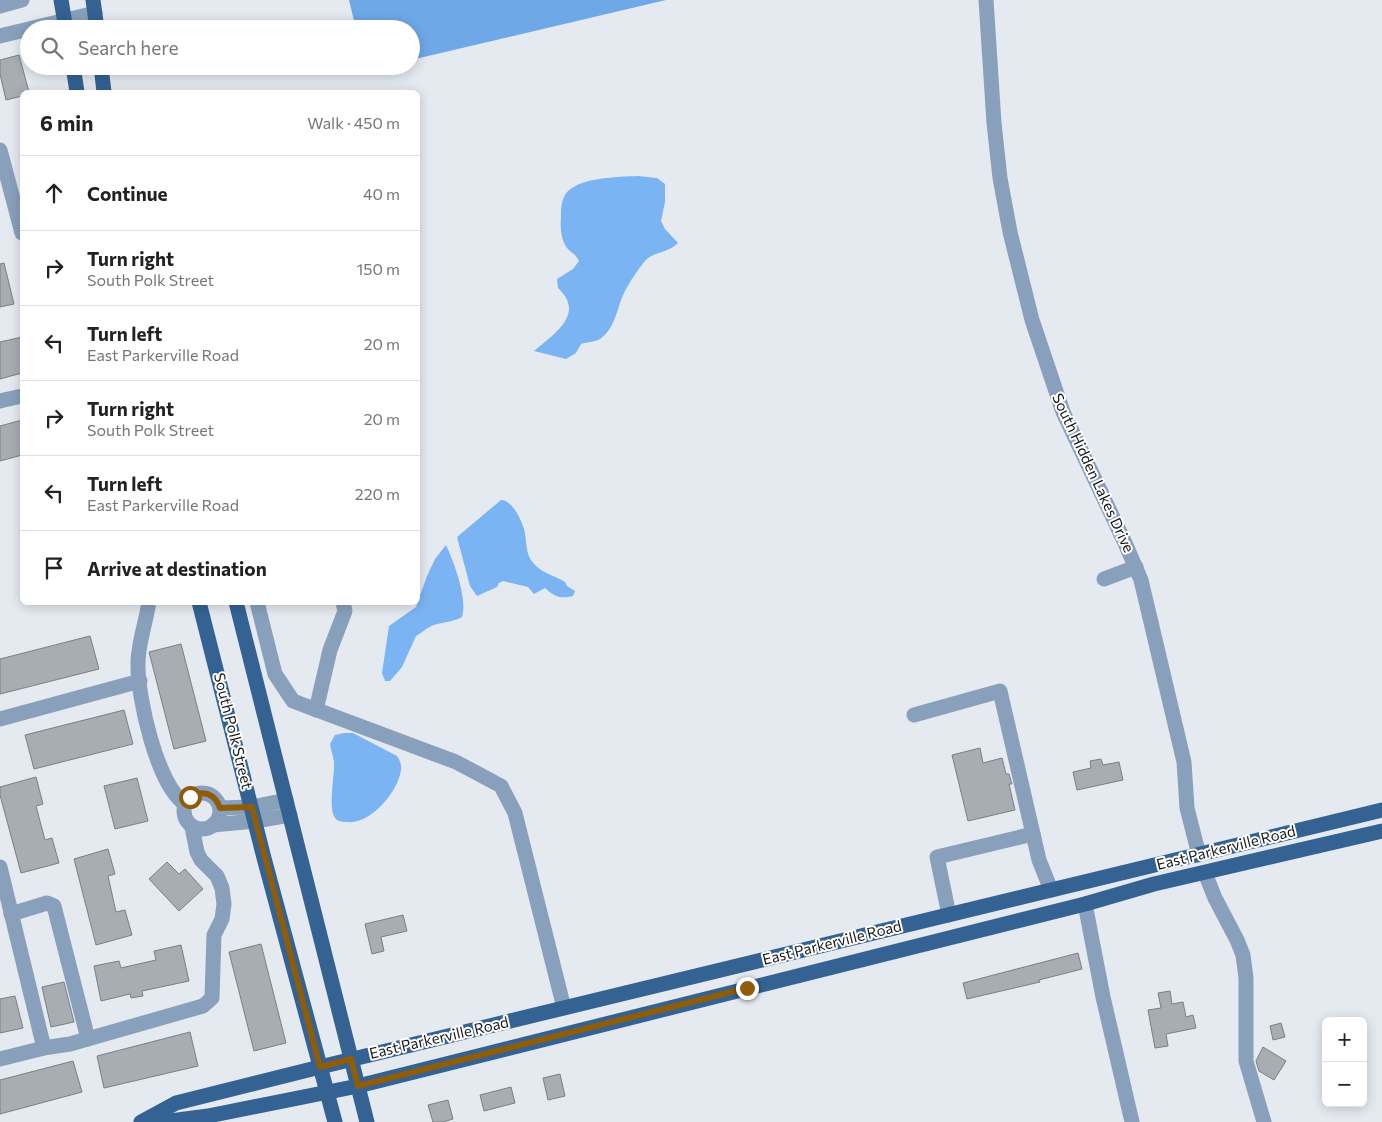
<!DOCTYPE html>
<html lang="en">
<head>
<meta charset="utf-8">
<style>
  body { margin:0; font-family:Commissioner,sans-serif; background:#f2f2f2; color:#222 }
  .controls { position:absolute; right:15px; bottom:15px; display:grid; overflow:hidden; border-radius:8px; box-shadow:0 2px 12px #0003 }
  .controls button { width:45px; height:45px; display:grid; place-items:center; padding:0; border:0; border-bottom:1px solid #e0e0e0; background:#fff; color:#222; font:25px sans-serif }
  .stop { position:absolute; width:15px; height:15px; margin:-11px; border:4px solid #8f5c0a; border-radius:50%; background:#fff }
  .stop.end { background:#8f5c0a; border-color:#fff; box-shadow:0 1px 5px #0008 }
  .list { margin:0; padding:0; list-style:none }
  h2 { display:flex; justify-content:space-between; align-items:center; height:65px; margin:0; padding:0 20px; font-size:21px }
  h2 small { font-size:16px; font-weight:400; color:#767676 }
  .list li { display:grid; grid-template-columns:32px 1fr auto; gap:15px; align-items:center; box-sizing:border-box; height:75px; padding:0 20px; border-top:1px solid #e0e0e0 }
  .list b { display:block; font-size:19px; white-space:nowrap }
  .list p { margin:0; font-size:16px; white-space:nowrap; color:#767676 }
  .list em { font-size:16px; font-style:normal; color:#767676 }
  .icon { flex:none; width:28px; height:28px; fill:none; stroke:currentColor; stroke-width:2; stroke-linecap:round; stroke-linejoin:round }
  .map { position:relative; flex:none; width:1382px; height:1122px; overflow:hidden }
  .search { position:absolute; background:#fff; box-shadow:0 2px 12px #0003; left:20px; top:20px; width:400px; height:55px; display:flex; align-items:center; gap:12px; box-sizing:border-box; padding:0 18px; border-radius:28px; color:#767676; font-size:19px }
  .panel { position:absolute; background:#fff; box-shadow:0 2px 12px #0003; left:20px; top:90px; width:400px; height:515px; border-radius:8px }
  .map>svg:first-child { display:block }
</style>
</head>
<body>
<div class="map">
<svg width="1382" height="1122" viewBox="0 0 1382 1122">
  <rect width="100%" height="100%" fill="#e5eaf0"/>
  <polygon fill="#6ea8e6" points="349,0 666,0 411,60 411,29 356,29"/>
  <g fill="#7ab4f2">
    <path d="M638 176 657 178 665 184V202L661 221 665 229 678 243C667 254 653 251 644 262 638 270 630 281 625 291 617 306 616 328 600 339 595 342 587 342 581 344L576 353 566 359 534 351C554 334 586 314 558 288L557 279 573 269 579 261C575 253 571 253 567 248 561 240 560 226 561 217 561 209 561 202 565 195 576 177 619 177 638 176Z"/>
    <path d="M501 500C512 500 521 519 524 529 527 539 525 551 531 560 538 572 554 575 565 582L567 586 575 591 573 596C560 599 555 597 545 588L534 594 528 587 503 581 499 583 497 587 477 596 470 586 457 537Z"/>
    <path d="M446 545C454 562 468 600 462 617 453 622 443 622 434 625 427 627 422 633 416 636L402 667 390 681H385L382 673 389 626 416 607 427 576 435 559Z"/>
    <path d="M344 733H353L397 756C400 761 402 765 401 770 398 792 370 825 347 822 343 822 339 822 336 819 327 811 335 775 334 762 333 756 331 750 330 744L335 735Z"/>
  </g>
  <g fill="#a8adb3" stroke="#7a7f84">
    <polygon points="19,55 29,92 22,92 22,96 6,100 0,74 0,60"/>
    <polygon points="4,263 14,304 0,307 0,264"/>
    <polygon points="22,337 22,373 0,379 0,342"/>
    <polygon points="22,420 22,455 0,461 0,426"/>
    <polygon points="90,636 99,669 0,694 0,659"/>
    <polygon points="181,644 206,741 174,749 149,652"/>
    <polygon points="124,710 133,744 34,769 25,735"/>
    <polygon points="980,748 983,763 1002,758 1006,774 1009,774 1012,784 1009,784 1015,810 968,821 952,755"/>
    <polygon points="1101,759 1103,765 1119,762 1123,780 1077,790 1073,772 1091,768 1090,761"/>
    <polygon points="36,777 43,804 36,806 45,840 52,838 59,863 21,873 0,795 0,787"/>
    <polygon points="137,778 148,821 115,829 104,786"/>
    <polygon points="108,849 115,874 108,876 116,912 125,910 132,935 96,945 74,859"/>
    <polygon points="167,862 179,874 185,869 203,889 179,911 149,879"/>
    <polygon points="403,915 407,931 381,937 384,951 372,954 365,924"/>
    <polygon points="261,944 286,1043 254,1051 229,952"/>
    <polygon points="181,945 189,981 142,991 143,996 131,998 130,994 101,1001 94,966 119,961 121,968 156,960 154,951"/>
    <polygon points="1078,953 1082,969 1039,980 1040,982 967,999 963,983"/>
    <polygon points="64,982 74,1022 51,1027 42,987"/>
    <polygon points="1170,991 1172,1004 1183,1002 1186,1017 1193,1015 1196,1028 1166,1034 1168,1046 1155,1048 1148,1010 1161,1008 1158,993"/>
    <polygon points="15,996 23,1028 0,1033 0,999"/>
    <polygon points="1281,1023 1285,1037 1273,1040 1270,1026"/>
    <polygon points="190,1032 198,1066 104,1088 97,1056"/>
    <polygon points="1263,1047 1286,1061 1274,1080 1259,1071 1256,1061"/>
    <polygon points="73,1061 82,1092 0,1114 0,1080"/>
    <polygon points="560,1074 565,1096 548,1100 543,1078"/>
    <polygon points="511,1087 515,1103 484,1111 480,1095"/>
    <polygon points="448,1100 453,1119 443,1122 433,1122 428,1105"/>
  </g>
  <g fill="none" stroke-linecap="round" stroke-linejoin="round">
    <g stroke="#88a0bc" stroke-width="15">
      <polyline points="986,0 994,123 1000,178 1010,232 1032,320 1063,412 1125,543 1141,580 1184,762 1187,808 1199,855"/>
      <polyline points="0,6 22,0"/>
      <polyline points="0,36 95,13"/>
      <polyline points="0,150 22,233"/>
      <polyline points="0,401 22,396"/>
      <polyline points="1104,579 1136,567"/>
      <path d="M149 602C146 622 138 644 138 663 137 696 157 785 185 804"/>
      <polyline points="257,602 275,674 293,701 456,762 501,786 515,813 564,1008"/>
      <polyline points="316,710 330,650 345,611 343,602"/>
      <polyline points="914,715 1000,691 1039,860 1051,890"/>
      <polyline points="0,719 140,681"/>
      <circle cx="202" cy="811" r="18"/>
      <polyline points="220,808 252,807 286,800"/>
      <polyline points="213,825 255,821 290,815"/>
      <polyline points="0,867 44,1048 0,1059"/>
      <polyline points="1205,873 1215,898 1237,940 1243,955 1246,978 1246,1061 1264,1122"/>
      <polyline points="1085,904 1103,997 1132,1122"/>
      <polyline points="11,914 47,903 54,906 88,1039"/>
      <polyline points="949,915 937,857 1033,834"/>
      <polyline points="43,1048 70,1044 203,1006 212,998 214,935 222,919 224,904 222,888 217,876 201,860 197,852 192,827"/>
    </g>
    <g stroke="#346292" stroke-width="15">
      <polyline points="61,0 66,29"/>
      <polyline points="93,0 97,29"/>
      <polyline points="73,66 77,92"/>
      <polyline points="101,66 104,92"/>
      <polyline points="199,602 264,858 335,1122"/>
      <polyline points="236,602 367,1122"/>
      <polyline points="141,1122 176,1103 320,1067 1382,810"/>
      <polyline points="163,1122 208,1116 358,1086 1085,904 1154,884 1382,831"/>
    </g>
  </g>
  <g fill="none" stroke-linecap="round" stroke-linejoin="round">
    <path stroke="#8f5c0a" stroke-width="6" d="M190 797C204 789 215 794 220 808L252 807 320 1067 351 1059 358 1086 747 988"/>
  </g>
  <g text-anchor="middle" stroke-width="4" stroke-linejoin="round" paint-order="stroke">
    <g font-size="15" fill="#16181a" stroke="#fff">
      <text transform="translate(1093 473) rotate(65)" y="5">South Hidden Lakes Drive</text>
      <text transform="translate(233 731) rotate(76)" y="5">South Polk Street</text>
      <text transform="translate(1226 848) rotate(-14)" y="5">East Parkerville Road</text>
      <text transform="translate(832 943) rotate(-14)" y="5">East Parkerville Road</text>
      <text transform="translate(439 1038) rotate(-13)" y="5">East Parkerville Road</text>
    </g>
  </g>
</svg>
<div class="controls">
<button>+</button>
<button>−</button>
</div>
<div class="stop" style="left:190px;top:797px"></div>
<div class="stop end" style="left:747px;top:988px"></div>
<div class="search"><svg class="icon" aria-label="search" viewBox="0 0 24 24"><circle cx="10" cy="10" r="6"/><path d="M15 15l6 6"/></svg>Search here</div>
<section class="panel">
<h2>6 min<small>Walk · 450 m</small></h2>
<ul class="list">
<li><svg class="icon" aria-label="ahead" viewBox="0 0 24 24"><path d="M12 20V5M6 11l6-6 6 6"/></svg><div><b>Continue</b></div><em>40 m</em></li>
<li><svg class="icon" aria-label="right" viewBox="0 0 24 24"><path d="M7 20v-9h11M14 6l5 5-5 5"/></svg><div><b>Turn right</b><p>South Polk Street</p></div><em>150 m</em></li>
<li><svg class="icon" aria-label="left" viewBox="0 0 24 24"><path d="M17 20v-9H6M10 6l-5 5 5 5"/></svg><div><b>Turn left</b><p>East Parkerville Road</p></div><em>20 m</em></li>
<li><svg class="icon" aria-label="right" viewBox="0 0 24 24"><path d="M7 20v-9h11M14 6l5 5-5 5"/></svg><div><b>Turn right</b><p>South Polk Street</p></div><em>20 m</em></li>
<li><svg class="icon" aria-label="left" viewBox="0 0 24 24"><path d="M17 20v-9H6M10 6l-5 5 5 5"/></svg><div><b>Turn left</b><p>East Parkerville Road</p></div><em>220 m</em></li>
<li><svg class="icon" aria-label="arrive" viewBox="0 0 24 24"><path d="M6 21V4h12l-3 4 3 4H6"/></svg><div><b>Arrive at destination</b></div></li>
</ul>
</section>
</div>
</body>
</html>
